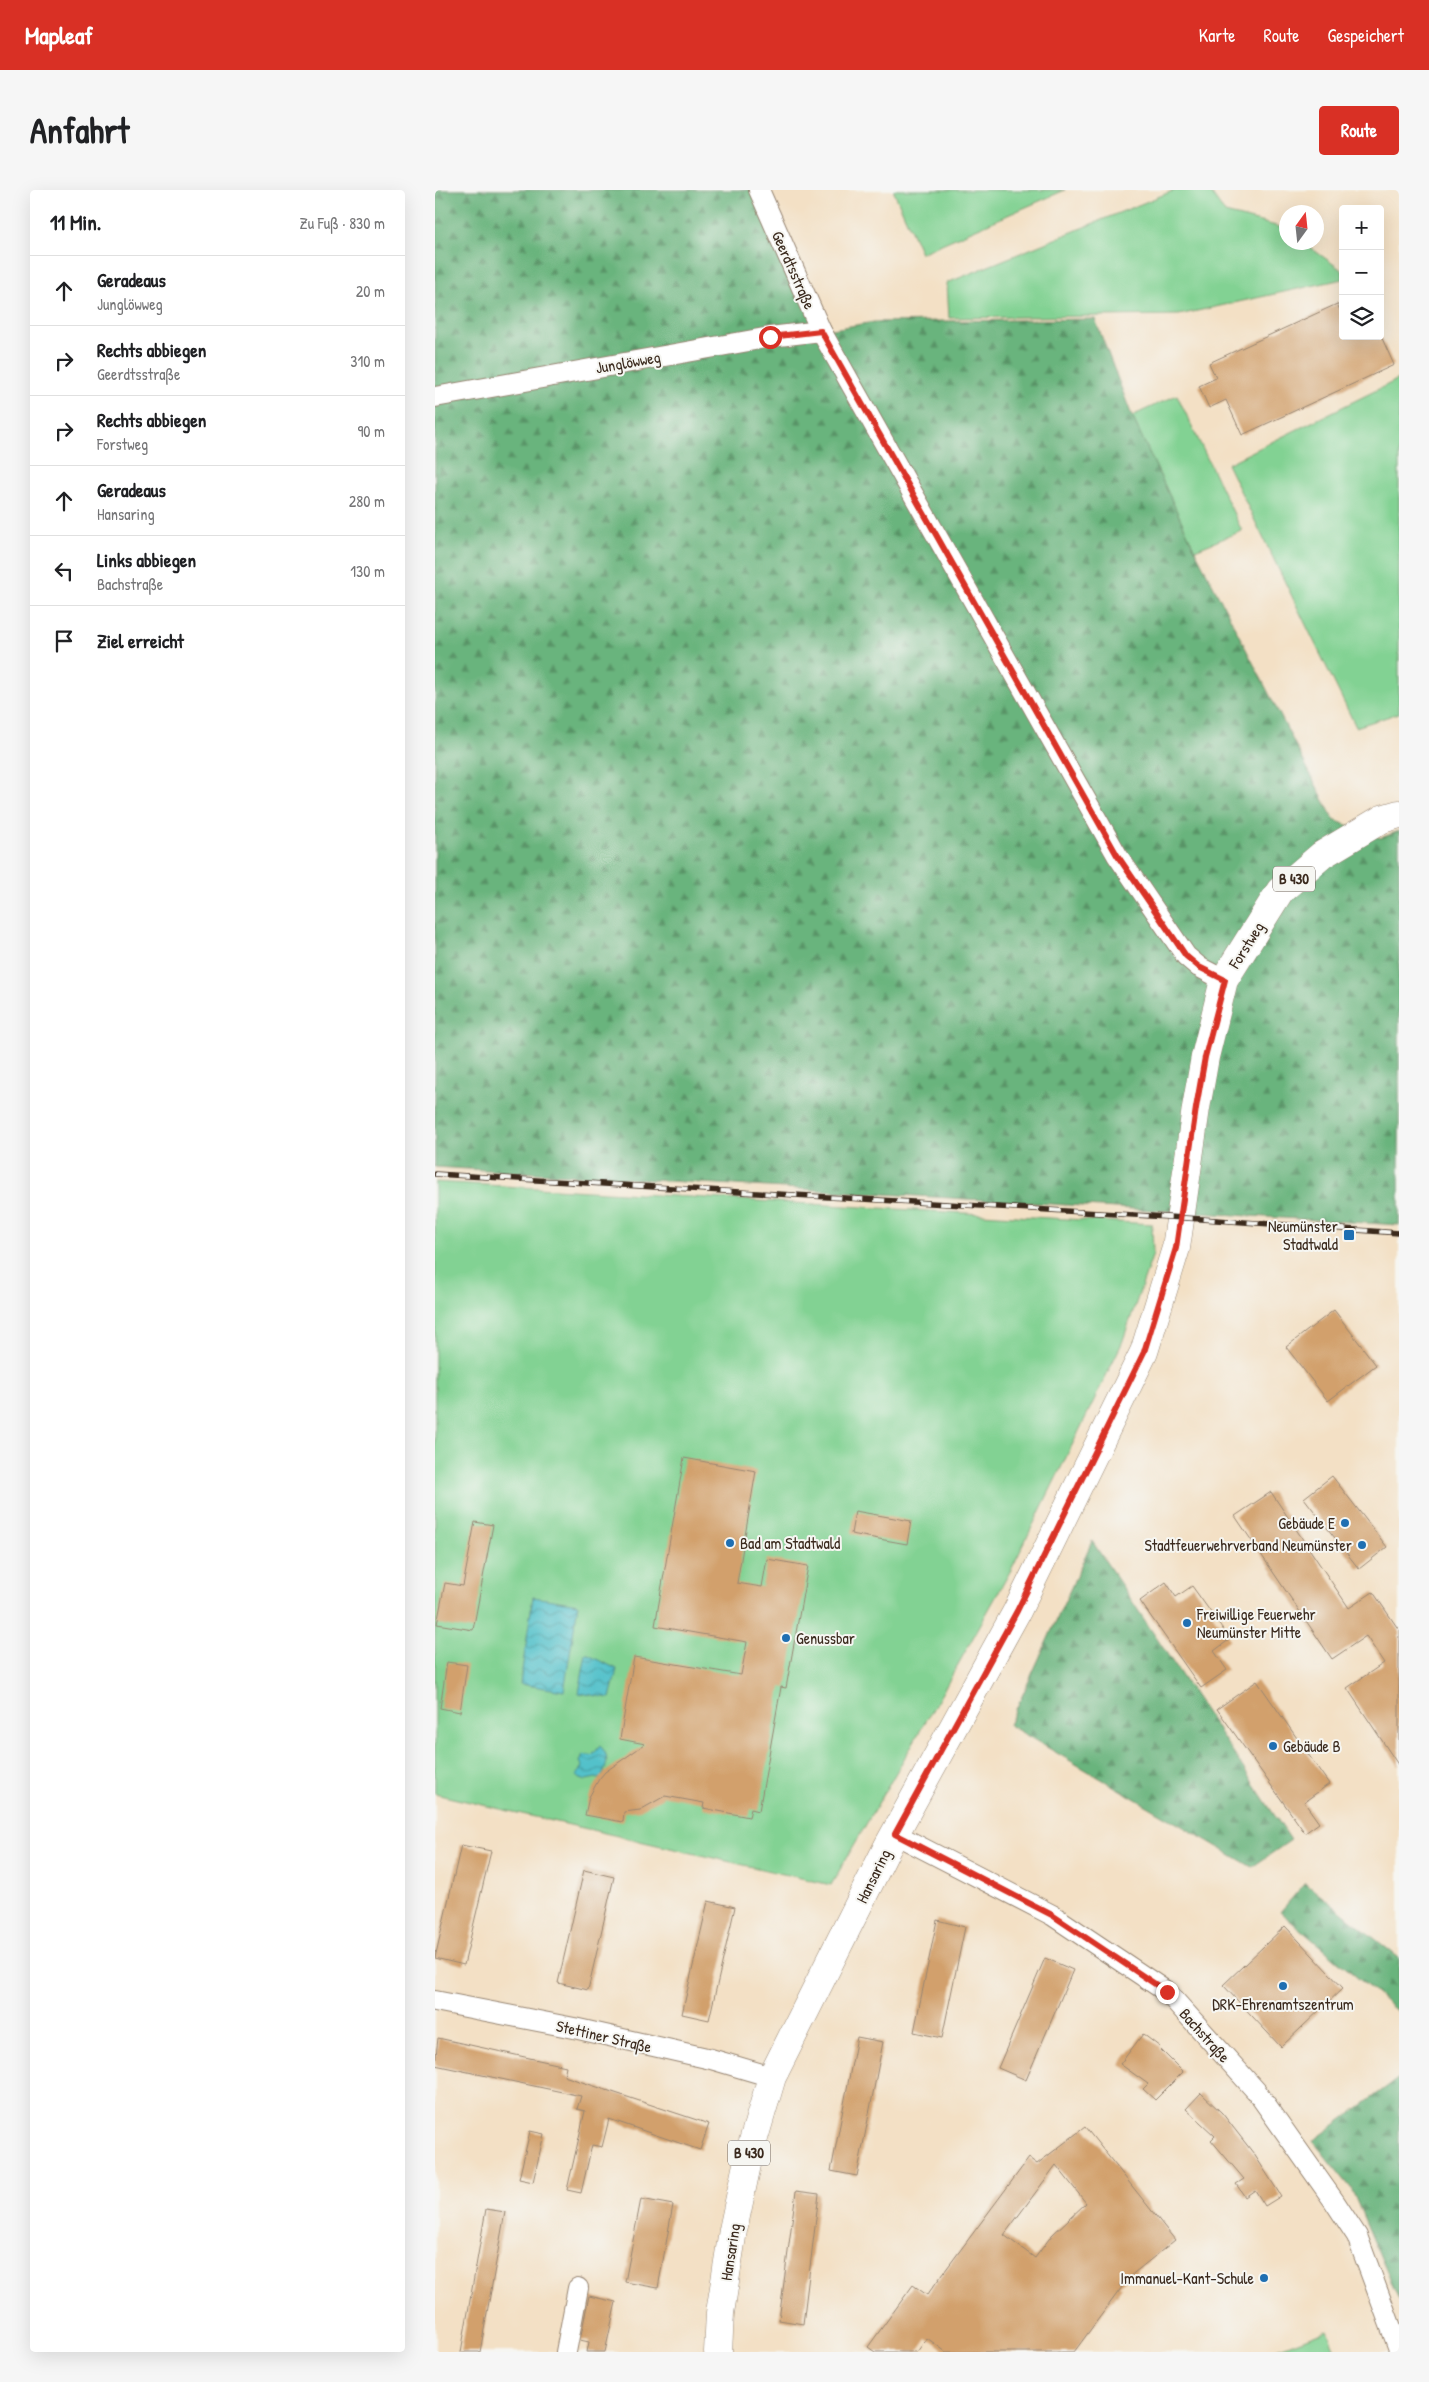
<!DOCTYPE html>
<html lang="de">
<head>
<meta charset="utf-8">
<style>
  body { margin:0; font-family:"Patrick Hand",sans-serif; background:#f6f6f6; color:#202124 }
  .controls { position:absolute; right:15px; top:15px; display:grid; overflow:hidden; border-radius:5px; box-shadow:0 5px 20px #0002 }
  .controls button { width:45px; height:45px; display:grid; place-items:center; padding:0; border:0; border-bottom:1px solid #e0e0e0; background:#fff; color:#202124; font:25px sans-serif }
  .compass { position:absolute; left:844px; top:15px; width:45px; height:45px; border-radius:50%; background:#fff; box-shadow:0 5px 20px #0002; rotate:15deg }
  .stop { position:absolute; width:15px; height:15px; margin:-11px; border:4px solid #d93025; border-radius:50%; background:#fff }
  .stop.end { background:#d93025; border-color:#fff; box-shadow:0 1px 5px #0008 }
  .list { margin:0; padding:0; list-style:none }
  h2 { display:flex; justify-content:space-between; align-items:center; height:65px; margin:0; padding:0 20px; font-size:21px }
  h2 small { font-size:16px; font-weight:400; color:#757577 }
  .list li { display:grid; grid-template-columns:32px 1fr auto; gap:15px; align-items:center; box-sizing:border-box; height:70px; padding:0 20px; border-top:1px solid #e0e0e0 }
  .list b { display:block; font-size:19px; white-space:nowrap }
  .list p { margin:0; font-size:16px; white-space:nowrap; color:#757577 }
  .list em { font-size:16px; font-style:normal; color:#757577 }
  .icon { flex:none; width:28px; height:28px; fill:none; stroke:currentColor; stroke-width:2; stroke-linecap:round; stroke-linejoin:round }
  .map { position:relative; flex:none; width:964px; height:2162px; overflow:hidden; border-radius:5px }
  header { display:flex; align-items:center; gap:30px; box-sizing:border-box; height:70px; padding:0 25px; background:#d93025; color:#fff }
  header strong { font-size:24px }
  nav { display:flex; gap:28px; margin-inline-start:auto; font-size:18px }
  .intro { display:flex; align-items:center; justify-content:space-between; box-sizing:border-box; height:120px; padding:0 30px }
  h1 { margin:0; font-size:35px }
  .button { padding:12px 22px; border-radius:5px; background:#d93025; color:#fff; font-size:18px; font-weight:700 }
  main { display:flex; gap:30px; padding:0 30px }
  aside { flex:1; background:#fff; border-radius:5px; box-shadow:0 5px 20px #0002 }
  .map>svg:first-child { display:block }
</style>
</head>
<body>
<header>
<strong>Mapleaf</strong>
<nav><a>Karte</a><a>Route</a><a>Gespeichert</a></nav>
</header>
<div class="intro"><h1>Anfahrt</h1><a class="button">Route</a></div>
<main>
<aside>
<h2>11 Min.<small>Zu Fuß · 830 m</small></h2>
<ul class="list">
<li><svg class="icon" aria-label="ahead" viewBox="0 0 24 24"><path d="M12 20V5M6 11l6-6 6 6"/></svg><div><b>Geradeaus</b><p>Junglöwweg</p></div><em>20 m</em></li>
<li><svg class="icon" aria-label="right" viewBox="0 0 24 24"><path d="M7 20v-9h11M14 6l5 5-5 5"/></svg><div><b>Rechts abbiegen</b><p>Geerdtsstraße</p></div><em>310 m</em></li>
<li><svg class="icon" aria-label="right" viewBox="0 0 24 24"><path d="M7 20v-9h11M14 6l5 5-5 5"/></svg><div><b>Rechts abbiegen</b><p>Forstweg</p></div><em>90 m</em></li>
<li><svg class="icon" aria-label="ahead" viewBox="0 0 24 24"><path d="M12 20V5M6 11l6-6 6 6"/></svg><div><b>Geradeaus</b><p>Hansaring</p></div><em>280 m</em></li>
<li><svg class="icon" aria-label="left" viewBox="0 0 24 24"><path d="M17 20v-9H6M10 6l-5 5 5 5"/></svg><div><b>Links abbiegen</b><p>Bachstraße</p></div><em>130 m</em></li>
<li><svg class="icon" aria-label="arrive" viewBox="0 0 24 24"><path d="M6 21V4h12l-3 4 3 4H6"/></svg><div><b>Ziel erreicht</b></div></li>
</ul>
</aside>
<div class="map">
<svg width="964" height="2162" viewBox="0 0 964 2162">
  <defs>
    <pattern id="forest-firs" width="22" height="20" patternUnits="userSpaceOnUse" patternTransform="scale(1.25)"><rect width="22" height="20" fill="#69b47d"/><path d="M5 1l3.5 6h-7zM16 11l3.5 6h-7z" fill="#589366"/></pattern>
    <pattern id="water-waves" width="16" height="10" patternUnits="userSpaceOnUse" patternTransform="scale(1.25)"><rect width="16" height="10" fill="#53c1ca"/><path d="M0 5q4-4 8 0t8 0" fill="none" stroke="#469da3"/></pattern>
  </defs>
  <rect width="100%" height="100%" fill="#f6f6f2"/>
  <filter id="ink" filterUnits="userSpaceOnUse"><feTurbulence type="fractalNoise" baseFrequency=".02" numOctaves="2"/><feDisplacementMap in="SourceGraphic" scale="10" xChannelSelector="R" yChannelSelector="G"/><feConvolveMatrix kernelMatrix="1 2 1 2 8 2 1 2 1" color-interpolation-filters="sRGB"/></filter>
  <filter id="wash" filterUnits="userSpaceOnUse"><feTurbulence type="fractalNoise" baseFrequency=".0096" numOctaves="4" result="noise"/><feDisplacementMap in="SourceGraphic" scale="20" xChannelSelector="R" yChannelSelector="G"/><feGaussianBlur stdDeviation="1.12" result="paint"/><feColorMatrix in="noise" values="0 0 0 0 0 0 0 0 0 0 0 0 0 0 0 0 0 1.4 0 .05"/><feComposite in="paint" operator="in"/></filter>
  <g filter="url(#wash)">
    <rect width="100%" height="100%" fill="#f3e0c5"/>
    <g fill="#82d293" stroke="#5e7e58">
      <polygon points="458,0 630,0 486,63"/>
      <polygon points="740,0 774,0 790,23 849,38 851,39 852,52 869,53 908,81 908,89 744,125 514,128 512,93"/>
      <polygon points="964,189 964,523 921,537 792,274"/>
      <polygon points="742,205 807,341 760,360 697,226"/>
      <polygon points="0,992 717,1034 718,1064 687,1153 577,1378 511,1496 396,1695 0,1604"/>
      <polygon points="892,2140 901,2162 834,2162"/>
    </g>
    <g fill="url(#forest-firs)" stroke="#526f4e">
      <polygon points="0,0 324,0 386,141 439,132 660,129 697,226 760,360 899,630 946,648 964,641 964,1035 0,977"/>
      <polygon points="657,1351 856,1650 817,1677 574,1535"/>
      <polygon points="870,1693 964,1768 964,1823 845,1722"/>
      <polygon points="964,1888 964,2110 916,1998 878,1951"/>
    </g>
    <g fill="url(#water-waves)" stroke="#477674">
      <polygon points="98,1407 143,1414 129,1501 85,1494"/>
      <polygon points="151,1464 182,1479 175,1508 144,1503"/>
      <path d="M165 1556C176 1566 172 1579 164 1589L161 1588 151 1590 141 1586 148 1577 145 1572 148 1564 157 1566Z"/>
    </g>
    <g id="blocks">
      <g fill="#d2a06c" fill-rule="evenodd">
        <polygon points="902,114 908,126 908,146 946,146 959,175 807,245 791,210 774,218 764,196 781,188 774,173"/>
        <polygon points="899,1120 941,1175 893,1211 851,1157"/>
        <polygon points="249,1268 321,1281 302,1393 327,1397 332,1369 373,1376 351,1498 346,1497 324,1621 316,1619 314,1627 268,1618 269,1613 230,1606 205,1620 189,1622 188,1632 150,1625 154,1607 164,1589 170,1582 210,1554 185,1549 199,1467 306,1485 312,1452 220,1436"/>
        <polygon points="897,1286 952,1357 924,1379 869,1308"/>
        <polygon points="836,1302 914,1418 938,1402 964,1440 964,1576 912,1498 949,1473 931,1446 897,1469 800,1326"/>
        <polygon points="420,1321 476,1331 472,1354 416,1344"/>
        <polygon points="40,1332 58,1335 38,1440 2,1434 10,1393 28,1396"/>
        <polygon points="731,1392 741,1407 757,1396 795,1449 779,1461 792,1480 766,1498 705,1411"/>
        <polygon points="12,1472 32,1475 25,1522 5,1518"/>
        <polygon points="822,1491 894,1594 869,1612 884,1633 870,1643 782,1519"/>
        <polygon points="26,1655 56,1661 29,1775 0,1768"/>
        <polygon points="149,1680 179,1687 153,1800 123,1793"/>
        <polygon points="273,1711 300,1717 274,1830 247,1824"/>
        <polygon points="502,1730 530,1737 507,1848 479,1842"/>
        <polygon points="850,1736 908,1798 846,1857 788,1795"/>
        <polygon points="610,1768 638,1780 591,1890 563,1878"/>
        <polygon points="708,1844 725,1857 724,1858 748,1882 720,1910 708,1899 713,1894 685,1874"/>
        <polygon points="422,1847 448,1852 422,1986 396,1981"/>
        <polygon points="3,1848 131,1876 129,1886 274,1934 265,1960 174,1929 167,1957 157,1955 146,2003 132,2000 150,1921 142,1919 146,1906 0,1875"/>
        <polygon points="766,1903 787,1923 819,1964 846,2006 830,2016 820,2000 810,2007 801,1994 809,1989 776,1950 780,1946 751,1919"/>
        <path d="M650 1937 740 2050 684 2095 687 2097 639 2162H511L492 2148 482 2162H440L433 2157 478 2095 492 2105 594 1968 602 1974ZM621 1975 651 2013 617 2045 600 2068 569 2045Z"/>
        <polygon points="95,1941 109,1944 98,1992 84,1989"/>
        <polygon points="361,2001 384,2004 368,2134 344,2130"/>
        <polygon points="206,2009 238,2015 223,2098 190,2092"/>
        <polygon points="51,2019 70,2022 45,2162 26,2162"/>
        <polygon points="154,2106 181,2112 170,2162 152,2162 154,2152 145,2150"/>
      </g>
    </g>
  </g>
  <g filter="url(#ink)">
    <use href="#blocks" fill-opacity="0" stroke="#978572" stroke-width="1"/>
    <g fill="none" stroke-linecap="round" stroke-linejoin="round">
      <defs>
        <g id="minor">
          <polyline points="324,0 386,141 682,665 751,766 764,777 789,790"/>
          <polyline points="0,207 335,147 386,141"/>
          <polyline points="460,1644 617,1725 732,1802 822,1902 899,2011 922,2046 964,2159"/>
          <polyline points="0,1811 139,1838 276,1869 337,1887"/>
          <polyline points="131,2162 143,2098"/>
        </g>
        <polyline id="primary" points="283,2162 285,2123 298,2040 314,1965 337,1887 453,1656 582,1421 709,1162 741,1058 761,918 770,867 789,790 845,701 887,665 947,629 964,624"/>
      </defs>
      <use href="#minor" stroke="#978572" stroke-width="22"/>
      <use href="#primary" stroke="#978572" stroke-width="29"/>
      <use href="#minor" stroke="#fff" stroke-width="20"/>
      <use href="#primary" stroke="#fff" stroke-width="28"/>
      <defs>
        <polyline id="rail" points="0,984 767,1029 964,1043"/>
      </defs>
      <use href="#rail" stroke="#3b2a1e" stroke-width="5.5"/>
      <use href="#rail" stroke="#f6f6f2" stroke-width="4" stroke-dasharray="11" stroke-linecap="butt"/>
    </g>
  </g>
  <g fill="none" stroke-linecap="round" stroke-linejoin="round" filter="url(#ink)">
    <polyline stroke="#d93025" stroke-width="6" points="335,147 386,141 682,665 751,766 764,777 790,790 770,867 761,918 741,1058 709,1162 582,1421 460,1644 617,1725 732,1802"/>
  </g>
  <g fill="#1f6fb2" stroke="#f6f6f2" stroke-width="2">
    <rect x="908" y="1039" width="12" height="12" rx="2.5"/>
    <circle cx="910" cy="1333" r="5"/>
    <circle cx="295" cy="1353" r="5"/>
    <circle cx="927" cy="1355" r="5"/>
    <circle cx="752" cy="1433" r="5"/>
    <circle cx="351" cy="1448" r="5"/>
    <circle cx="838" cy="1556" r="5"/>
    <circle cx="848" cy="1796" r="5"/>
    <circle cx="829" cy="2088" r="5"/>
  </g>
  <g text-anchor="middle" stroke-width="4" stroke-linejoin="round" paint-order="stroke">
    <g fill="#f6f6f2" stroke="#73675e" stroke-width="1">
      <rect x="838" y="676.5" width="42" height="25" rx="4"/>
      <rect x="293" y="1950.5" width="42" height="25" rx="4"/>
    </g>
    <g font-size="15" font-weight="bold" fill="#3b2a1e">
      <text x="859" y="694">B 430</text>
      <text x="314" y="1968">B 430</text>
    </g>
    <g font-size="16" fill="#3b2a1e" stroke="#f6f6f2">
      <text transform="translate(359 80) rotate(66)" y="6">Geerdtsstraße</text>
      <text transform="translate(193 172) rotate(-10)" y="6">Junglöwweg</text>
      <text transform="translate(811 755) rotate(-58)" y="6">Forstweg</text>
      <text transform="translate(438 1686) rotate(-64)" y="6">Hansaring</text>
      <text transform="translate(770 1845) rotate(48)" y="6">Bachstraße</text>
      <text transform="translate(169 1846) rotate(13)" y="6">Stettiner Straße</text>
      <text transform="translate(295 2062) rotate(-81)" y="6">Hansaring</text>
    </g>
    <g font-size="16" fill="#3b2a1e" stroke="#f6f6f2" text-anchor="end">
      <text x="903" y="1042">Neumünster<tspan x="903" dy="18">Stadtwald</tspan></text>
      <text x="900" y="1339">Gebäude E</text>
      <text x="305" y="1359" text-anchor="start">Bad am Stadtwald</text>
      <text x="917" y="1361">Stadtfeuerwehrverband Neumünster</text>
      <text x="762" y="1430" text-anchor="start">Freiwillige Feuerwehr<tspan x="762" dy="18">Neumünster Mitte</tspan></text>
      <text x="361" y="1454" text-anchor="start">Genussbar</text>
      <text x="848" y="1562" text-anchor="start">Gebäude B</text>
      <text x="848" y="1820" text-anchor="middle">DRK-Ehrenamtszentrum</text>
      <text x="819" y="2094">Immanuel-Kant-Schule</text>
    </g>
  </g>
</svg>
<div class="controls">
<button>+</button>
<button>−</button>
<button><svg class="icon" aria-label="layers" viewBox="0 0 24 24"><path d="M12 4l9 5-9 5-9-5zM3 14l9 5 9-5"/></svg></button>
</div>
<svg class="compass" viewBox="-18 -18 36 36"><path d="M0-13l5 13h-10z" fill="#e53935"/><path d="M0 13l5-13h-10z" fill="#757577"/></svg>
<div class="stop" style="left:335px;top:147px"></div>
<div class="stop end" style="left:732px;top:1802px"></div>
</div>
</main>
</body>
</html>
